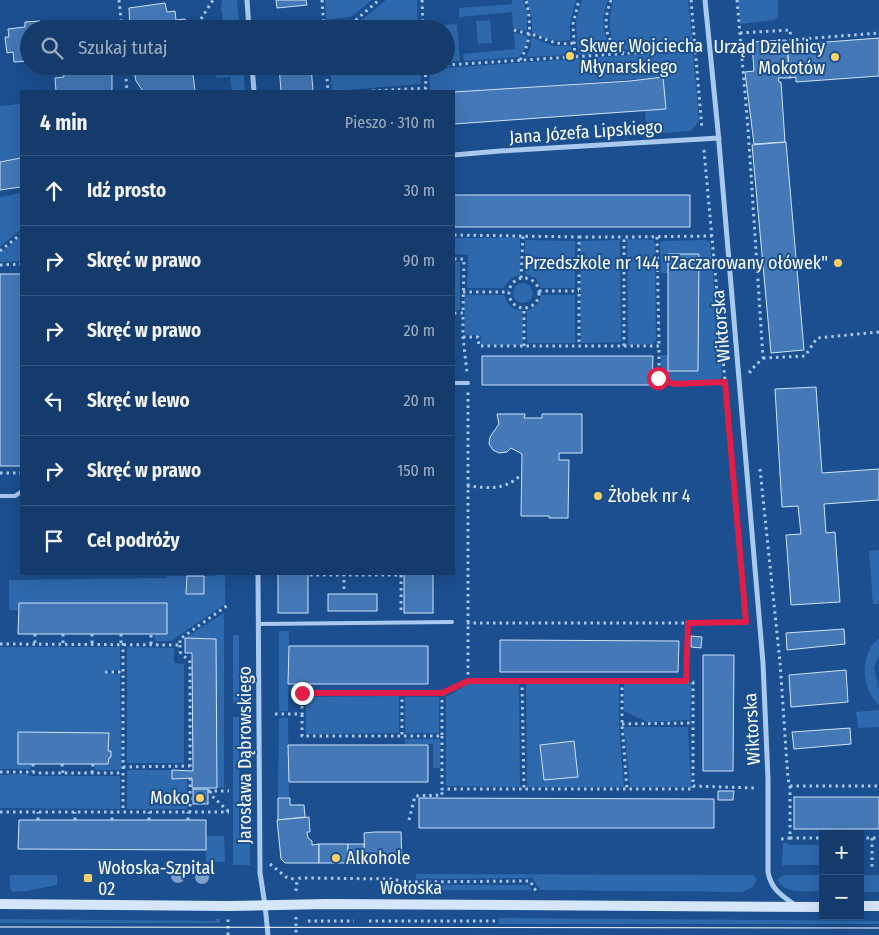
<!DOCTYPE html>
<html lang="pl">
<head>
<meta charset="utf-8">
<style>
  body { margin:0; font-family:"Fira Sans Condensed",sans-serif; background:#214673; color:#f1f3f6 }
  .controls { position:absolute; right:15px; bottom:15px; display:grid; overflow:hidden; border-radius:0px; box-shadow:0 5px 20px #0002 }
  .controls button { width:45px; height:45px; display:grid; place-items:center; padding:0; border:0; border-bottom:1px solid #33557e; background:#143b6b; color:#f1f3f6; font:25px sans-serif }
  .stop { position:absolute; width:15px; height:15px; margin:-11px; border:4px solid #e11d48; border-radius:50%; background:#fff }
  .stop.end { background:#e11d48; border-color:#fff; box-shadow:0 1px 5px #0008 }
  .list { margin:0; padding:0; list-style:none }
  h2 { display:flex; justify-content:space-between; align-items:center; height:65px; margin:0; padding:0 20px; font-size:21px }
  h2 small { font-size:16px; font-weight:400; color:#9dadc1 }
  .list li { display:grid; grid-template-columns:32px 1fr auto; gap:15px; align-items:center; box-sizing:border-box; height:70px; padding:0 20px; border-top:1px solid #33557e }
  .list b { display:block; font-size:19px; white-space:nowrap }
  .list em { font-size:16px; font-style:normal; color:#9dadc1 }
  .icon { flex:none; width:28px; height:28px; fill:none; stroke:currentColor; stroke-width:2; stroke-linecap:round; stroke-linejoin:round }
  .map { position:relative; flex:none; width:879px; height:935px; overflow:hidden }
  .search { position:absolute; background:#143b6b; box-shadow:0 5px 20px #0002; left:20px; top:20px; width:435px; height:55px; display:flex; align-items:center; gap:12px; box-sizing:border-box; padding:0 18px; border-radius:28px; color:#9dadc1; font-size:19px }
  .panel { position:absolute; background:#143b6b; box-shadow:0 5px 20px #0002; left:20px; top:90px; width:435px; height:485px; border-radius:0px }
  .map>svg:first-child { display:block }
</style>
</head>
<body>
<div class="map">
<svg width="879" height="935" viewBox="0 0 879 935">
  <rect width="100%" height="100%" fill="#1b4f8f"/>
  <g fill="#2e69ad">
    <polygon points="222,0 237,0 240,29 224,29 221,8"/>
    <polygon points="325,0 372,0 351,17 326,20"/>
    <polygon points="386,0 417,0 418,29 361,29 358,27 359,22"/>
    <polygon points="512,0 523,0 527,13 527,31 513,28 512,12 459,17 459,8 512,4"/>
    <path d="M527 0H576L570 23V40C555 42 545 39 532 32V19Z"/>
    <path d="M582 0H608C601 17 601 40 617 52L578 55 576 21Z"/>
    <path d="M614 0H688L693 46C677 47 662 48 646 49 640 49 632 51 627 50 605 47 608 14 614 0Z"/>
    <polygon points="738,0 778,0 778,16 774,20 740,24"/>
    <polygon points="490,20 492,43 478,44 476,21"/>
    <polygon points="457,24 460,61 446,62 446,29 428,29 428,26"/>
    <polygon points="514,33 527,36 526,46 519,57 464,61 463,54 515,49"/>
    <polygon points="531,37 553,46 571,46 572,55 526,57 531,46"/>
    <polygon points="693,51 699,121 691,131 647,134 645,111 666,109 663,77 464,92 430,91 429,69"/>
    <polygon points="228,66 243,66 245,91 232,91 230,77 216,78 215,69"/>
    <polygon points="330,66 419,66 420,67 421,84 332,91"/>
    <polygon points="21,104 21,158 0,162 0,106"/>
    <polygon points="21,193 21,229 0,247 0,197"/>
    <polygon points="21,236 21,261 0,262 0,253"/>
    <path d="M454 238H520V275C512 277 507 281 504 288H467L468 255 454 254Z"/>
    <polygon points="627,239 653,240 655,244 656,341 652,344 628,345"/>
    <polygon points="525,240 575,241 575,288 541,288 536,278 525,274"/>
    <polygon points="620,240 621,342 581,343 580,241"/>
    <polygon points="706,240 710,243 722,377 720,379 677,382 661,376 661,355 668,355 668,370 698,371 699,255 668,273 661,273 660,243 662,241"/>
    <rect x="454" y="262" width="6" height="48"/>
    <circle cx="523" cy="293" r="10"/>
    <path d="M464 295H504C508 305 512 310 522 311L523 345H481V335H465Z"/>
    <path d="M541 295H575V343H527V311C535 307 540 304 541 295Z"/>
    <polygon points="879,550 879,604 873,604 869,551"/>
    <polygon points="215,574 225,574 225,604 171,641 155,641 155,634 167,634 167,603 19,603 18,610 9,610 9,580 167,578 167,576 187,576 186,594 203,594 204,576 215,576"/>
    <polygon points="224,613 224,788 217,788 216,639 185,638"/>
    <polygon points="279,631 289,631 288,711 279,711"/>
    <rect x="233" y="635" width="6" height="68"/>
    <path d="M879 638V655L874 668 879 689V705C861 689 859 654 879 638Z"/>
    <polygon points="0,647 120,647 120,670 105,670 105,673 120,674 121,768 119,770 95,770 95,764 108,764 111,751 108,751 108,733 19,732 31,764 31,769 0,769"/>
    <polygon points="127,647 174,648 174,663 184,664 184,763 127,763"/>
    <polygon points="519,683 520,787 446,786 446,697 468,684"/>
    <polygon points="624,683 691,683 690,720 647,722 624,711"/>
    <polygon points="526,684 619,684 619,725 624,787 527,787"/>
    <polygon points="399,696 399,733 306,734 306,697"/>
    <rect x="405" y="697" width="34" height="36"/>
    <polygon points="879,710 879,727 858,728 856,712"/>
    <polygon points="233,717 239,717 239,788 251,788 250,799 239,800 239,833 250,833 250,865 233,865"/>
    <polygon points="279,718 288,718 289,797 278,797"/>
    <polygon points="624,727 688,727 691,787 630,787"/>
    <polygon points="405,739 440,739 440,768 433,768 433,744 405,744"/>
    <polygon points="127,770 172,770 172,779 187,779 187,809 127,809"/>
    <polygon points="27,774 30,776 120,776 120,809 0,808 0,775"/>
    <polygon points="206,836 224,836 225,862 206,862"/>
    <polygon points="783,843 787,843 788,845 823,845 823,865 782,865"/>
    <polygon points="416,874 753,875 757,879 753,887 742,892 540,890 532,878 416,879"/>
    <polygon points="10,875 57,875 57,885 26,891 12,892 10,887"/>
    <path d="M784 875H823V891C806 891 787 895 777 880Z"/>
    <rect x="860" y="875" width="19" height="17"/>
    <polygon points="417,885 528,885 532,890 417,890"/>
    <polygon points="499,918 879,921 879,924 499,924"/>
    <polygon points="0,919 215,921 216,919 220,919 220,923 0,923"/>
  </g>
  <g fill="#4478b7" stroke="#cfe3fa">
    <polygon points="276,0 306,0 307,5 277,8"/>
    <polygon points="165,3 167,12 175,11 176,20 185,19 187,29 130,29 129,8"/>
    <polygon points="40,21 41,29 29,29 29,61 14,62 13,52 7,53 5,37 9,37 8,29 25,27 25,22"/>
    <polygon points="879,38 879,76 796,82 796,77 790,78 787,45"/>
    <polygon points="786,40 790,78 778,78 779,82 781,82 785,142 754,144 745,72 754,71 752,42"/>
    <polygon points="63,66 112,66 112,91 56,91 55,78 64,77"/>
    <polygon points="133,66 192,66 195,91 143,91 136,81"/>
    <polygon points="279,66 311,66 313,91 281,91"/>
    <polygon points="663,77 666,109 454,124 454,92 630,81"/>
    <polygon points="786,142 804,350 771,353 752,145"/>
    <polygon points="21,158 21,187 0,190 0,162"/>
    <rect x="454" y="195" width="236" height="32"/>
    <polygon points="668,254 699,254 698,371 668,371"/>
    <rect x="0" y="274" width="21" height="192"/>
    <polygon points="482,356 653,356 652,385 482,385"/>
    <polygon points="816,387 822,473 879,469 879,500 824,504 826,533 835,532 840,602 791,605 786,535 801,534 798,506 782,507 775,389"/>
    <polygon points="497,414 525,414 524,418 542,418 542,414 582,414 582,453 559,453 559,460 569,460 568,518 549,518 549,516 521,516 522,454 511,448 507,452 499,453 493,450 489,444 490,437 499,424"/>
    <rect x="278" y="574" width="30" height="39"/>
    <rect x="404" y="574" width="29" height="39"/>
    <polygon points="187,576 204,576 204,594 186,594"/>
    <rect x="328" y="594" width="49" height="17"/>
    <polygon points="19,603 167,603 167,634 18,634"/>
    <polygon points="844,629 845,644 787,650 786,633"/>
    <polygon points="691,636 702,637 701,648 691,647"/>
    <polygon points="185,638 216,639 217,788 192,788 192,778 172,779 172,770 193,771 192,653 185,653"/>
    <polygon points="500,640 679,641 678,672 500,672"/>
    <polygon points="289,646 428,646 428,684 288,684"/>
    <polygon points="703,655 734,655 733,771 703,771"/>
    <polygon points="846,670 848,702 791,707 789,675"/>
    <polygon points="850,728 851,744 794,749 792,732"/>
    <polygon points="18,732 109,733 108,751 111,751 111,757 109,758 108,764 18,764"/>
    <polygon points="574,741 578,777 544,780 540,745"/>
    <polygon points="288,745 428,745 428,782 289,782"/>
    <rect x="193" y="789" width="15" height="15"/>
    <polygon points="718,791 734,791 733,800 718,800"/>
    <rect x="794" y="797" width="85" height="32"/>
    <polygon points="278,798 290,798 290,805 304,805 305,817 278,820"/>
    <polygon points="419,798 714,799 714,828 419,828"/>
    <polygon points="309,817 310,832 307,832 308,838 312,841 312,845 319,844 319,863 285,863 281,859 277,820"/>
    <polygon points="19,820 206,820 206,850 18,849"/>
    <polygon points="375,832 401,832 402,862 365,863 364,833"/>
    <rect x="319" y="844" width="29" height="19"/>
    <polygon points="348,844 364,844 365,863 348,863"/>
  </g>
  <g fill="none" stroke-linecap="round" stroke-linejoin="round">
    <g stroke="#a9c9ee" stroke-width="3" stroke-dasharray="2.5 4" stroke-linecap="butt">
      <polyline points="119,0 122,29"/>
      <polyline points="322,0 324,29"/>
      <polyline points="422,0 423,29"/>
      <path d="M611 0C603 21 603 40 624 53"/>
      <polyline points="691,0 702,129"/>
      <polyline points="737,0 748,128 763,358 750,371 750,374"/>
      <polyline points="201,19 213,0"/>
      <polyline points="350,25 357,29"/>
      <polyline points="286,29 350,25 379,0"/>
      <path d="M514 30C520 32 527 33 534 35 548 40 558 46 573 43"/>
      <polyline points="740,33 790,30 791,40 879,33"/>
      <polyline points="575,57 573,24 579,0"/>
      <path d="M520 60C532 41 531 22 526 0"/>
      <polyline points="446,65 696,49"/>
      <polyline points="125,66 127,91"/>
      <polyline points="326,66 328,91"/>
      <polyline points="372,91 426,88 425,66"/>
      <polyline points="704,150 735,490"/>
      <polyline points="454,235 579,237 579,346"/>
      <polyline points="579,237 624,237"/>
      <polyline points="657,237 659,346"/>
      <polyline points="0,251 21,234"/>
      <polyline points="454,259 464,259 463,313"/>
      <polyline points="0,265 21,264"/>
      <polyline points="521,278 523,236"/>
      <circle cx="524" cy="293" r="15"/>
      <polyline points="539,291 579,291"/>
      <polyline points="463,292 509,292"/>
      <polyline points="454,313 463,313 463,337 467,373"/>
      <polyline points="463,337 478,337 479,346 659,346 659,379 674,385 725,382"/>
      <polyline points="524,346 524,308"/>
      <polyline points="624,346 624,237 712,236"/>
      <polyline points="763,358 805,356 817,338 879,332"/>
      <polyline points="760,469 780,662 788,779 790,786 790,838 780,839"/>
      <polyline points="0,473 21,473"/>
      <path d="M467 486C490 488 503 491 521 475"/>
      <polyline points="310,575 401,575"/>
      <polyline points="401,575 401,614"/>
      <polyline points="344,589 344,575"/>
      <polyline points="467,623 688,623 686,681 693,682 693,786 755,788"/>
      <polyline points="688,623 747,622"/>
      <polyline points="35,634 35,644"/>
      <polyline points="63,634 63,643"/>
      <polyline points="92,634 92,643"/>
      <polyline points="121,643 121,634"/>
      <polyline points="123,643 123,812"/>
      <polyline points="0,644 180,645 180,639 228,605"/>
      <polyline points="151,644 151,634"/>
      <polyline points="180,645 180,652 190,662 190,770"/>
      <polyline points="105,672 124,672"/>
      <polyline points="468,681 468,392"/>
      <polyline points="522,681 524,790"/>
      <polyline points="622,681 622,724 627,790"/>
      <polyline points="402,693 402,736"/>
      <polyline points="442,693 468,681 686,681"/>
      <polyline points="275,714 302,714 302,693 442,693 442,736 302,736 302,714"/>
      <polyline points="622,724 692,723"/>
      <polyline points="442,736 442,789 693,789 693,786"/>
      <polyline points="33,764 33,772"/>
      <polyline points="62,764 63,773"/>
      <polyline points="123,767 190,766"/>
      <polyline points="0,772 33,772 36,773 123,773"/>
      <polyline points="92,773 93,764"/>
      <polyline points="190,778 190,812"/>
      <polyline points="790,786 879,786"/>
      <polyline points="208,791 229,791"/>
      <polyline points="211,791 210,794 229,812"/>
      <polyline points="0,812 229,812"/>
      <polyline points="38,820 38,812"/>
      <polyline points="75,820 75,812"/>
      <polyline points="112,820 112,812"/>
      <polyline points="149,820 149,812"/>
      <polyline points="188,820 188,812"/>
      <polyline points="409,820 415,796 442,795 442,789"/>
      <polyline points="790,838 823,838"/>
      <polyline points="860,838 879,838"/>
      <polyline points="872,838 872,870"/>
      <polyline points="270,864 286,877 297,880"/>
      <polyline points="296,891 297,880 300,878 308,878 390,879 410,882 530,881 536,891"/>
      <polyline points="296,917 296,935"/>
      <polyline points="308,921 354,921"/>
      <polyline points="369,921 495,921"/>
      <polyline points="228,935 228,919"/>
    </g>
    <g stroke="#a9c9ee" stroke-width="4">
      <polyline points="454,383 468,383"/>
      <polyline points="0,496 15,496 21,492"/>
      <polyline points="258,624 452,622"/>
    </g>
    <g stroke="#a9c9ee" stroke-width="5">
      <polyline points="247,0 249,29"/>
      <path d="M705 0 718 131 763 663 768 779V872C771 889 781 895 795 905"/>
      <polyline points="252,66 254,91"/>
      <polyline points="454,155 500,151 719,138"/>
      <polyline points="258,574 260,873 265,905 268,935"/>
    </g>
    <g stroke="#d6e6fa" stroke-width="10">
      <polyline points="0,904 229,906 327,904 823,907"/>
      <polyline points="860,906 879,906"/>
    </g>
    <polyline stroke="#fff" stroke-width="1" points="0,927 879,928"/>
  </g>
  <g fill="#7ea0ca">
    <circle cx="178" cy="876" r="7"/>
    <circle cx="202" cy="877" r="7"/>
  </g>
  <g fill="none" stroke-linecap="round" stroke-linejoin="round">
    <polyline stroke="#e11d48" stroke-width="6" points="302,693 442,693 468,681 686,681 688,623 746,622 725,382 674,384 658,378"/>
  </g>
  <g fill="#ffd166" stroke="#1b4f8f" stroke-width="2">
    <circle cx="570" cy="56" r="5"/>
    <circle cx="835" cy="57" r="5"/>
    <circle cx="838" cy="263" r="5"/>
    <circle cx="598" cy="496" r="5"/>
    <circle cx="200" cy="798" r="5"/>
    <circle cx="336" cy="858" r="5"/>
    <rect x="83" y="873" width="10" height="10" rx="2.5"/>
  </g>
  <g text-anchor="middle" stroke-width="4" stroke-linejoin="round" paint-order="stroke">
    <g font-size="18" fill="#fff" stroke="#1b4f8f" text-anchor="start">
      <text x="580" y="52">Skwer Wojciecha<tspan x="580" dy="21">Młynarskiego</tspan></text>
      <text x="825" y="53" text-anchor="end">Urząd Dzielnicy<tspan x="825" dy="21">Mokotów</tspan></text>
      <text x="828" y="269" text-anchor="end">Przedszkole nr 144 "Zaczarowany ołówek"</text>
      <text x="608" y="502">Żłobek nr 4</text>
      <text x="190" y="804" text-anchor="end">Moko</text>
      <text x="346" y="864">Alkohole</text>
      <text x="98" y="874">Wołoska-Szpital<tspan x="98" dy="21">02</tspan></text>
    </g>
    <g font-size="18" fill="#fff" stroke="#1b4f8f">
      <text transform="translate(586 132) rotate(-4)" y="6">Jana Józefa Lipskiego</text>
      <text transform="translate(721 326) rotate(-95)" y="6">Wiktorska</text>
      <text transform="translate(752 729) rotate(-93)" y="6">Wiktorska</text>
      <text transform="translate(245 755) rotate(-90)" y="6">Jarosława Dąbrowskiego</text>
      <text x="411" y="894">Wołoska</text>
    </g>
  </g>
</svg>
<div class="controls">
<button>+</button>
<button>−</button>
</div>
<div class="stop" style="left:658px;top:378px"></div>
<div class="stop end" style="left:302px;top:693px"></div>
<div class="search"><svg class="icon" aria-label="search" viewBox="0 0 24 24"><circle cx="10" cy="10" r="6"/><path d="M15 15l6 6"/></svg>Szukaj tutaj</div>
<section class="panel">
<h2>4 min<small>Pieszo · 310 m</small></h2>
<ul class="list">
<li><svg class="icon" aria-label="ahead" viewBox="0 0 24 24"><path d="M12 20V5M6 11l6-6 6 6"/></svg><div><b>Idź prosto</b></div><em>30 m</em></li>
<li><svg class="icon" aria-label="right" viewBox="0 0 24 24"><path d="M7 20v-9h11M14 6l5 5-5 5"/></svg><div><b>Skręć w prawo</b></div><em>90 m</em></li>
<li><svg class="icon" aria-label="right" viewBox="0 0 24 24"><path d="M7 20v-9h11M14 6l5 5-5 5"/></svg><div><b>Skręć w prawo</b></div><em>20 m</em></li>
<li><svg class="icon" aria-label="left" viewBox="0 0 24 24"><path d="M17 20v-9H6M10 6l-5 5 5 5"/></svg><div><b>Skręć w lewo</b></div><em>20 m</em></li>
<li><svg class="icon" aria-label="right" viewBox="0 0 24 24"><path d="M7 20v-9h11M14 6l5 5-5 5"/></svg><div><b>Skręć w prawo</b></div><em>150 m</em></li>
<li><svg class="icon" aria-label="arrive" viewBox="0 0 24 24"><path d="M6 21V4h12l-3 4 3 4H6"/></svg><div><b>Cel podróży</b></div></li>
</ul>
</section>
</div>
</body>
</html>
